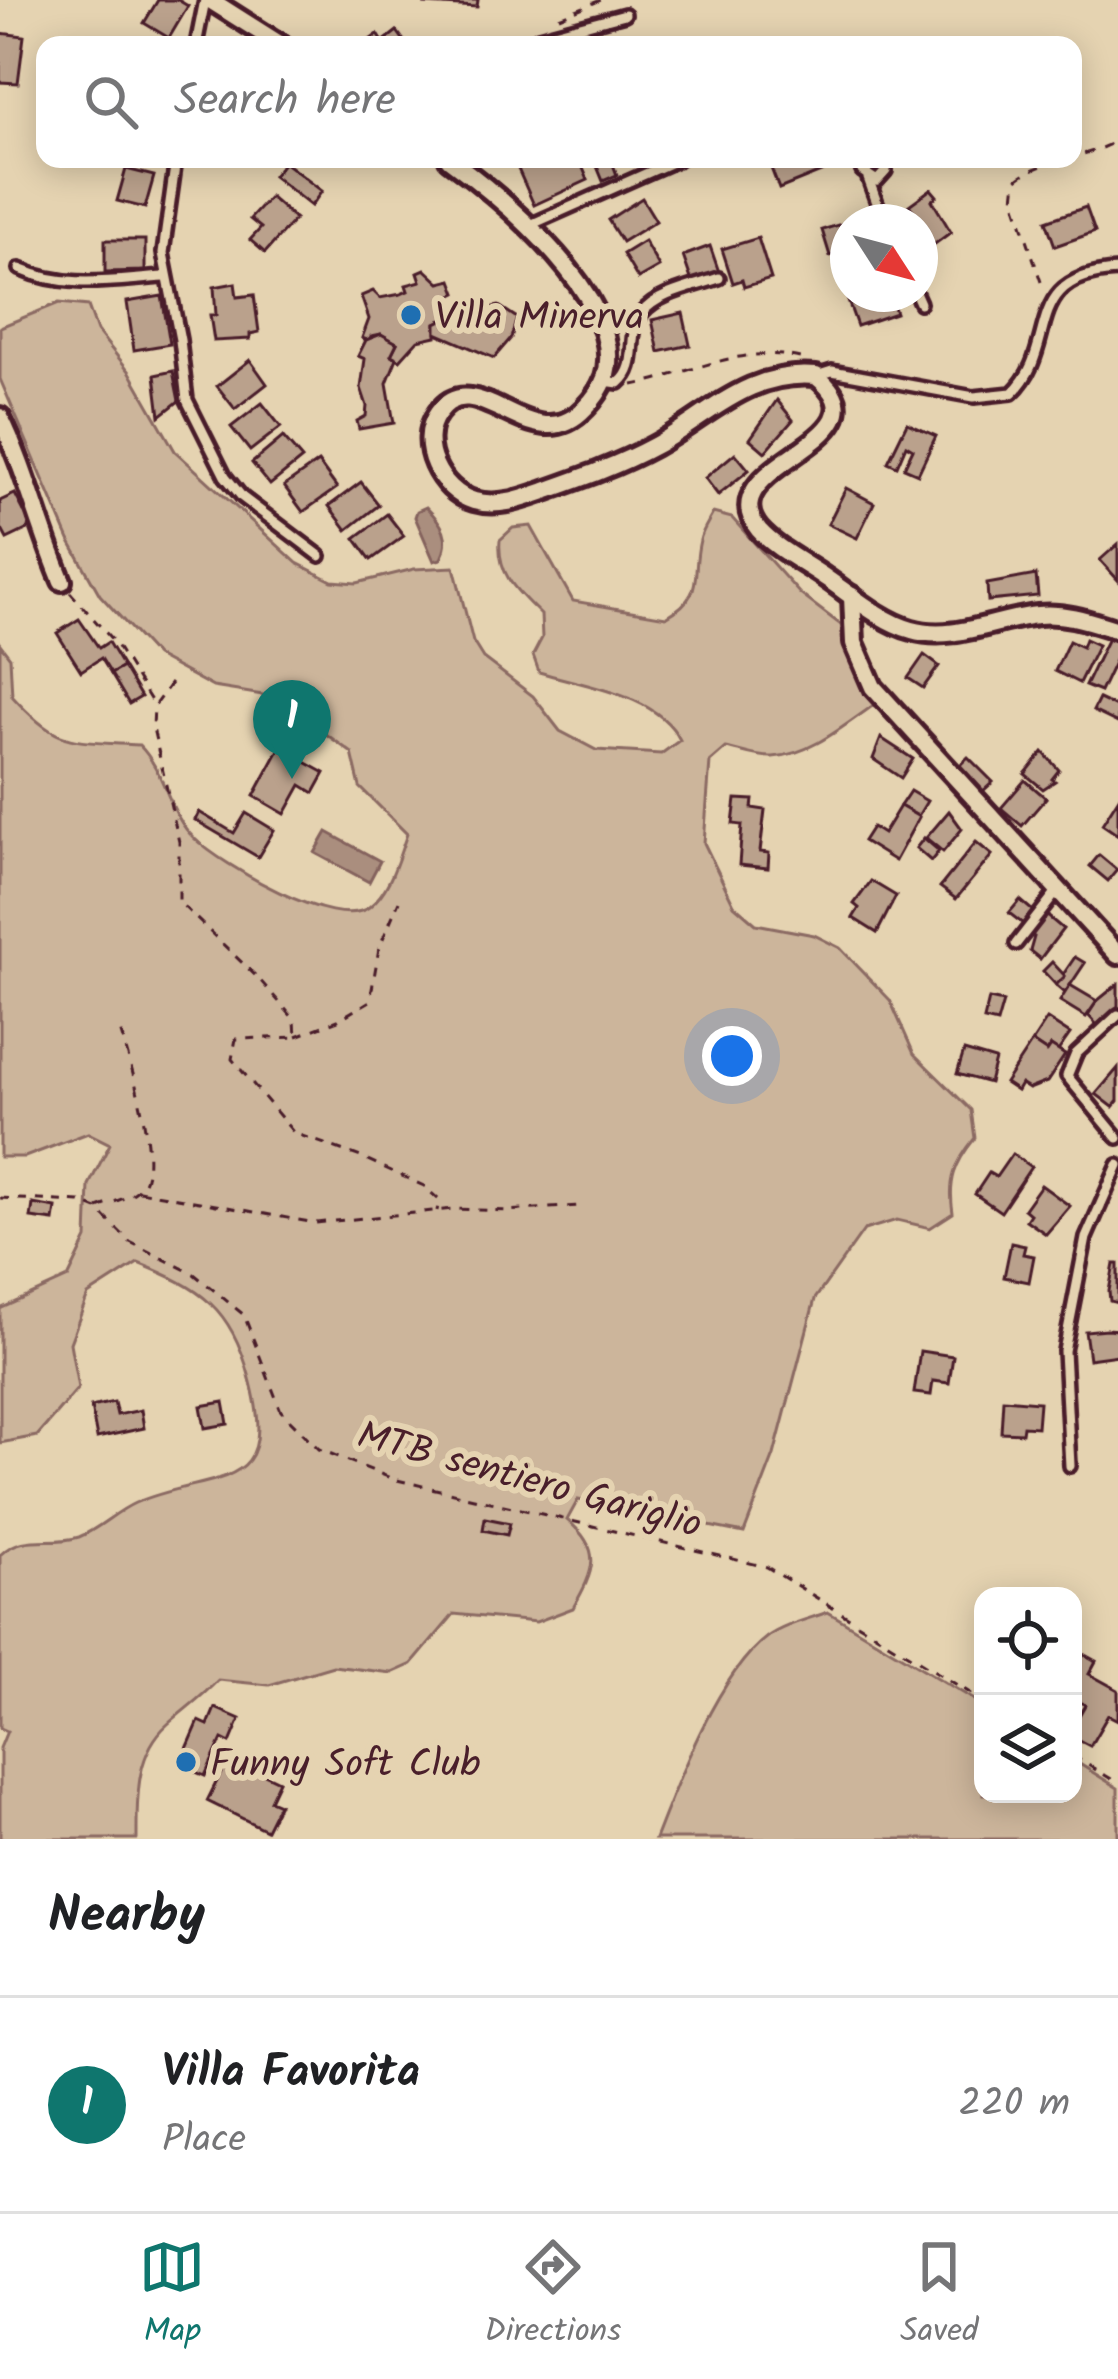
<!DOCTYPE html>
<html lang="en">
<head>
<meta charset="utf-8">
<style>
  body { margin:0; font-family:Kalam,sans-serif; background:#f6f6f6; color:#202124 }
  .controls { position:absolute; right:36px; bottom:36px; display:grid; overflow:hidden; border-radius:24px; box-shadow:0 6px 30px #0003 }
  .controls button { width:108px; height:108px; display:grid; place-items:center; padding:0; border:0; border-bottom:3px solid #e0e0e0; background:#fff; color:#202124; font:60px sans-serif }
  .compass { position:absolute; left:830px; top:204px; width:108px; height:108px; border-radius:50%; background:#fff; box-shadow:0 6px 30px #0003; rotate:126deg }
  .you { position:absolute; left:732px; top:1056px; width:42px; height:42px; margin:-30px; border:9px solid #fff; border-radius:50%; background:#1a73e8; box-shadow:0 0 0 18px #1a73e833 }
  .badge { display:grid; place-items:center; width:78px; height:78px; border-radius:50%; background:#0f766e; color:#fff; font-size:39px; font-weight:700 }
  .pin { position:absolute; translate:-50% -99px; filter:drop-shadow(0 3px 6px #0008) }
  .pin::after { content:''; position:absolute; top:63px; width:42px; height:36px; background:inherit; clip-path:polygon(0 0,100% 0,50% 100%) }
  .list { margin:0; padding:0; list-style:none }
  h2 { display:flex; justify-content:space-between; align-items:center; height:156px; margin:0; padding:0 48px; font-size:51px }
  h2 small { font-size:39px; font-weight:400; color:#757577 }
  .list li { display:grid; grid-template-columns:78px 1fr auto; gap:36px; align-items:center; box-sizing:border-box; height:216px; padding:0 48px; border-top:3px solid #e0e0e0 }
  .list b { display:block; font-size:45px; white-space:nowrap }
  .list p { margin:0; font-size:39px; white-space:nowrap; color:#757577 }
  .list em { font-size:39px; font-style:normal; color:#757577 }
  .icon { flex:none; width:66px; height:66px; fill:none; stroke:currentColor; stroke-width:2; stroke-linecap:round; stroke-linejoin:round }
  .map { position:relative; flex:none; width:1118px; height:1839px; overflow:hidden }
  .search { position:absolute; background:#fff; box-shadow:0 6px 30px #0003; left:36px; right:36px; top:36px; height:132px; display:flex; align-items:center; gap:30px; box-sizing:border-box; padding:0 42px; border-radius:24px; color:#757577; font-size:45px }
  .sheet { height:372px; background:#fff }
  nav { display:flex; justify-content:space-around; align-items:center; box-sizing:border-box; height:168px; border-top:3px solid #e0e0e0; background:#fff; font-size:33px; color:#757577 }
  nav a { display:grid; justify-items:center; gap:6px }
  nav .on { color:#0f766e }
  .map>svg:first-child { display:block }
</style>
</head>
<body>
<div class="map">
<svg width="1118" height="1839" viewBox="0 0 1118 1839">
  <rect width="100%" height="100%" fill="#e5d3b1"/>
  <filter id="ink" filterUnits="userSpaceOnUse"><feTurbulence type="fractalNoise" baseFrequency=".00833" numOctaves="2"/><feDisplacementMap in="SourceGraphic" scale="24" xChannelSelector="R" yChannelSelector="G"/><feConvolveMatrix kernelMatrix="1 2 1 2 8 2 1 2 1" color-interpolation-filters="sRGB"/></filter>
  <g filter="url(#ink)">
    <g fill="#ccb59b" stroke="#8b6a63" stroke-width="3">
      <path d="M59 303 88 306 97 331 130 372 175 451 297 563 332 581 357 583 414 569 454 567 473 642 483 658 533 696 560 731 596 750 661 754 680 740C657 694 584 686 539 672L533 655 542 638 541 615C518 592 497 575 500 540L513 528 531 526 573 601 666 617C706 594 691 577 700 540 702 531 709 521 713 513L732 518 800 594 841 625 862 685 874 705C845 725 810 755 773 757 758 758 741 751 726 748L710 762 704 843 734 905 756 924 814 935 840 948 890 1000 914 1054 971 1110 975 1138C954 1164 948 1181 953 1213L930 1228 897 1220 864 1230 815 1299 774 1455 744 1533 578 1500 567 1520C604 1550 594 1571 573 1608L536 1622 454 1614 412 1664 392 1673 333 1666 269 1685 218 1680C202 1697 186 1708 168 1724 135 1753 137 1799 137 1839H0V1748L7 1731 0 1728V1555C23 1532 52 1546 79 1537 99 1529 115 1512 135 1503 214 1469 283 1498 249 1375 231 1308 201 1288 138 1263L88 1295 70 1343 78 1388 37 1436 0 1443V1309L68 1278 87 1239 89 1185 110 1144 88 1133 25 1157H0V644L10 657 12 696C60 749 71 740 139 745 167 773 167 813 195 839 221 864 336 933 369 907 391 890 398 858 407 834L360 787 352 753 275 697 213 687 156 656 100 595 69 540 0 379V327Z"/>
      <path d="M828 1612 983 1705V1794H1073V1760L1118 1788V1839H655C677 1782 718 1674 767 1637 783 1625 809 1619 828 1612Z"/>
    </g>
    <g fill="#aa8e7e" stroke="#84625d" stroke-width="3">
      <path d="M426 507C442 523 452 537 441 559L434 561 415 517 417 511Z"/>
      <polygon points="327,832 380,861 369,882 315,853"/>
    </g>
    <g fill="#baa18c" stroke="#4a1f2b" stroke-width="3">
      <polygon points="158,0 178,0 188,6 169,38 144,23"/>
      <polygon points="426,0 478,0 477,7 425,4"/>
      <polygon points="397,31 407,45 363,45 378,34 383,42"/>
      <polygon points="0,33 24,36 18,83 0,82"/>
      <polygon points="540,159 579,159 588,180 534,205 518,169"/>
      <polygon points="594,159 611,159 617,175 603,181"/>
      <polygon points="780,159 842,159 843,163 779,189 769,163"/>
      <polygon points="284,162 322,191 311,206 273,176"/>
      <polygon points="126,169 154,176 145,208 117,201"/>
      <polygon points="931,189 937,196 932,200 951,232 924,252 920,247 920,222 903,222 915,213 909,205"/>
      <polygon points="270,197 295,219 265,253 250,240 261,228 250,219"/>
      <polygon points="642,198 656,221 622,242 608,220"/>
      <polygon points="1086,207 1095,232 1055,246 1046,221"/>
      <polygon points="867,216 869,222 848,222 848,251 830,256 822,230"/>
      <polygon points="758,238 771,279 744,287 742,280 733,283 722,249"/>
      <polygon points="105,240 145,240 145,271 105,272"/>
      <polygon points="644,241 659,267 638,279 623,254"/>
      <polygon points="710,246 719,272 692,282 683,256"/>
      <polygon points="425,269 440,283 452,280 457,293 451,296 457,313 436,323 436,336 418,340 400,360 391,355 397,343 381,334 371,336 369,341 362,338 369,319 361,296 373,291 380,298 401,294 408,291 406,285 421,281 418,272"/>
      <polygon points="235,283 237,297 254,295 259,332 250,334 250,339 214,341 210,315 216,315 214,287"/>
      <polygon points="867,294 890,294 896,313 857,326 848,301"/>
      <polygon points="162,296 170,344 134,350 127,302"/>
      <polygon points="499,306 517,318 511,338 494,358 436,333 436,323 457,313"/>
      <polygon points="683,313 690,345 659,352 652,320"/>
      <polygon points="381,334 397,343 391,355 397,358 387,383 394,423 359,429 357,421 366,416 367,406 361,388 365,359 358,356 366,340"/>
      <polygon points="250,360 267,384 235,409 217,386"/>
      <polygon points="173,371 179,401 160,416 155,375"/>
      <polygon points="777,400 793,420 765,452 750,439"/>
      <polygon points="262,403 281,427 250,451 231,427"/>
      <polygon points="907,423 936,436 918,474 904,468 913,449 906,445 897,466 888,462"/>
      <polygon points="283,437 302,459 270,485 252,463"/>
      <polygon points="735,453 749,470 718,495 705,478"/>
      <polygon points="318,462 337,488 303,512 284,486"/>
      <polygon points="361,482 379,505 347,530 329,506"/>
      <polygon points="846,488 874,503 857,538 828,524"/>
      <polygon points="15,494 32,527 7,539 0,526 0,501"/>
      <polygon points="387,514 404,536 371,560 355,538"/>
      <polygon points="1118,544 1118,580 1100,560"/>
      <polygon points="1036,575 1038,596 988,601 987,584"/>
      <polygon points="79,619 99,648 108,642 123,667 111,674 101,658 81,671 57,633"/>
      <polygon points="1110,634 1118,638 1118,654 1100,692 1085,686"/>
      <polygon points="1085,639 1098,645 1079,683 1055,671 1069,641 1082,647"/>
      <polygon points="924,655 939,666 923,688 908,678"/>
      <polygon points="123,667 141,697 129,704 111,674"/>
      <polygon points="1099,699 1118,708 1118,723 1093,711"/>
      <polygon points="881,738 913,759 901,778 873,759"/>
      <polygon points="280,748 325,773 314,793 301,785 285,814 254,796"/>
      <polygon points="1043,752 1059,770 1052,779 1055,781 1043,789 1025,774"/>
      <polygon points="968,757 993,782 982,792 958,767"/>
      <polygon points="1025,780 1046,798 1022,826 1001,808"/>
      <polygon points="910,791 927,801 918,816 900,806"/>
      <polygon points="736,799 753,800 752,808 765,810 760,852 769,853 768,868 739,865 742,825 733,824"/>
      <polygon points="1118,799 1118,835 1102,824"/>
      <polygon points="900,806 919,817 895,861 863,841 872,827 883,834"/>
      <polygon points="949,811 962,829 943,852 926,838"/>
      <polygon points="199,812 234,833 246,813 274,830 258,857 195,820"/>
      <polygon points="924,838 939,851 931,861 916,848"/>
      <polygon points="976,842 992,855 956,899 940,887"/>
      <polygon points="1099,855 1117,870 1108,881 1090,866"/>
      <polygon points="871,881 896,896 877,933 853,918 859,908 854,904"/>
      <polygon points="1020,900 1033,911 1023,924 1009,913"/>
      <polygon points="1045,914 1063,929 1040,959 1030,951 1034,937 1031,935"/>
      <polygon points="1075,957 1085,963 1065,993 1056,985"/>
      <polygon points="1052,962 1065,976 1056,985 1043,971"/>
      <polygon points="1118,984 1118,1006 1097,1025 1088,1015 1097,1001"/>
      <polygon points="1070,985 1097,1001 1086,1017 1060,1001"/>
      <polygon points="989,999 1003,1002 997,1023 984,1020"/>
      <polygon points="1047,1019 1070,1034 1058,1051 1051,1046 1047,1052 1032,1042"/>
      <polygon points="1032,1042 1047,1052 1051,1046 1065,1055 1047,1082 1029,1089 1021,1084 1017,1091 1005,1083"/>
      <polygon points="964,1051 995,1060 989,1083 957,1074"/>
      <polygon points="1118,1068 1118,1101 1113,1107 1096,1094"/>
      <polygon points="1012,1154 1031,1167 1001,1212 975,1194 989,1173 996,1177"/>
      <polygon points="1041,1185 1070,1206 1046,1234 1026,1220 1030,1214 1024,1209"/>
      <polygon points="33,1204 56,1208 54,1221 31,1218"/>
      <polygon points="1011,1243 1025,1246 1023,1254 1034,1256 1029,1282 1004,1277"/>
      <polygon points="1114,1264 1118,1264 1118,1303 1110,1301 1109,1291"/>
      <polygon points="1106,1329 1118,1330 1118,1355 1089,1359 1085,1331"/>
      <polygon points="920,1351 953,1356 949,1383 933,1381 931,1395 914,1393"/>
      <polygon points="1003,1399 1039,1402 1037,1427 1023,1426 1022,1433 1001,1432"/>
      <polygon points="114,1402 117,1415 141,1410 144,1428 97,1438 91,1407"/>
      <polygon points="224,1402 228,1424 205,1428 201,1406"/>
      <polygon points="485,1518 510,1523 507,1535 483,1530"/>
      <polygon points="1076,1650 1096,1661 1089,1674 1118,1690 1118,1720 1108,1715 1090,1746 1073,1737 1073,1726 1085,1705 1073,1698"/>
      <polygon points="215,1708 240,1719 230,1743 222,1739 205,1776 180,1765 199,1721 208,1725"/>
      <polygon points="229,1757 279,1781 270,1800 279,1804 266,1830 207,1801"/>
    </g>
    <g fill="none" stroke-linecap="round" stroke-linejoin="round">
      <defs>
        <g id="lane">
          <polyline points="196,45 205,0"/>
          <polyline points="528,45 539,37 625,14"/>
          <polyline points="176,159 163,253 180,340 187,400 225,476 242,497 320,556"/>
          <polyline points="859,159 862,171 877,181 886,171 886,159"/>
          <polyline points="868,178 884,222"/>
          <polyline points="530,225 679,159"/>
          <path d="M20 269C67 290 115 280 165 277"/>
          <polyline points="916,294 920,303"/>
          <path d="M816 376 832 371 974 397 1012 393C1061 347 1019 276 1118 271"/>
          <path d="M604 381 619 383C641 365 625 335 642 313 657 293 696 286 719 278"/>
          <polyline points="1016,944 1058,890"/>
          <polyline points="1118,1015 1076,1054 1067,1076 1118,1138"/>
          <polyline points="1070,1466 1064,1351 1086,1238 1118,1165"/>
        </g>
        <g id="street">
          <polyline points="210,0 281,45"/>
          <path d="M449 159C501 197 630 303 605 378 601 389 593 400 585 408 533 464 476 360 438 413 416 443 440 491 474 501 498 508 522 499 545 491 582 478 619 465 654 446 709 416 748 370 816 376 898 441 705 463 759 530 776 549 805 563 826 578 851 595 882 622 912 630 953 642 997 619 1038 615 1066 612 1092 622 1118 630"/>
          <path d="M0 417C26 470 39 527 62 581"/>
          <polyline points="852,596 854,643 873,687 1118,955"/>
        </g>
      </defs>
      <use href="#lane" stroke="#4a1f2b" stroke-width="18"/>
      <use href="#street" stroke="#4a1f2b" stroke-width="26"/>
      <g stroke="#4a1f2b" stroke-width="3" stroke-dasharray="9 9" stroke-linecap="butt">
        <polyline points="559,17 601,0"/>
        <polyline points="507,45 518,37"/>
        <path d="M1041 282 1014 199 1016 180C1038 160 1086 159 1118 140"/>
        <path d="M633 385C694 373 742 343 804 359"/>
        <polyline points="70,592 114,642 153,704"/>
        <polyline points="171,683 154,706 153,728 179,842 179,902 258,978 295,1020 296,1037 236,1039 232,1059 294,1133 361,1157 424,1186 439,1200 437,1211"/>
        <polyline points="297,1036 338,1020 370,1001 379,948 399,901"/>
        <polyline points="139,1191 315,1223 453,1209 508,1211 578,1206"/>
        <polyline points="0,1198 80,1202 97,1209 130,1242 194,1274 244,1315 281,1411 319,1449 393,1479 767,1567 983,1701"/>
        <path d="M98 1208C112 1202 131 1198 141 1187 162 1165 129 1058 120 1030"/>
        <polyline points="1073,1756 1118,1783"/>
      </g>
      <use href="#lane" stroke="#e5d3b1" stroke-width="9"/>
      <use href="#street" stroke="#e5d3b1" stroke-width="16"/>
    </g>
  </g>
  <g fill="#1f6fb2" stroke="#e5d3b1" stroke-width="4.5">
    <circle cx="411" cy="315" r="12"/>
    <circle cx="186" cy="1762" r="12"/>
  </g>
  <g text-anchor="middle" stroke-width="12" stroke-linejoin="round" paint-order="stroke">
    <g font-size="39" fill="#4a1f2b" stroke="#e5d3b1" text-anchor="start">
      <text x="435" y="329">Villa Minerva</text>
      <text x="210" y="1776">Funny Soft Club</text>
    </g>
    <g font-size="39" fill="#4a1f2b" stroke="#e5d3b1">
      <text transform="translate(530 1478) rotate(15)" y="14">MTB sentiero Gariglio</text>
    </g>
  </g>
</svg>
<div class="controls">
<button><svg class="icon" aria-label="locate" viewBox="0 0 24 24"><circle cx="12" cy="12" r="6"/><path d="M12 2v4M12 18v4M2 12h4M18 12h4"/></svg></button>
<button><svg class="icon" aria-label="layers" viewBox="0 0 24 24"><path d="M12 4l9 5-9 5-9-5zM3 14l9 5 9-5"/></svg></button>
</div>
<svg class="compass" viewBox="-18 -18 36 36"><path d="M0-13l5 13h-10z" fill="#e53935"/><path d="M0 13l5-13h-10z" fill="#757577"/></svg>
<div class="you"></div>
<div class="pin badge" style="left:292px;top:779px">1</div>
<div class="search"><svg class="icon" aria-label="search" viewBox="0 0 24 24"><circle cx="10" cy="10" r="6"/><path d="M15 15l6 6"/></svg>Search here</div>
</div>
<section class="sheet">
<h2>Nearby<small></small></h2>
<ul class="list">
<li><span class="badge">1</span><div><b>Villa Favorita</b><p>Place</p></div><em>220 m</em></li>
</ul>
</section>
<nav>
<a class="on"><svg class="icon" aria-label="map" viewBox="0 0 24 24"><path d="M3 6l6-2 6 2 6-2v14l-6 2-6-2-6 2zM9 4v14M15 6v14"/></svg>Map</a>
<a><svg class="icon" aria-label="directions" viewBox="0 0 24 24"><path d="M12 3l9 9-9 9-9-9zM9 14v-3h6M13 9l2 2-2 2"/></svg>Directions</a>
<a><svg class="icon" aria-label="saved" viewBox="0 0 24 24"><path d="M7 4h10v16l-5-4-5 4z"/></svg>Saved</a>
</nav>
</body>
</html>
